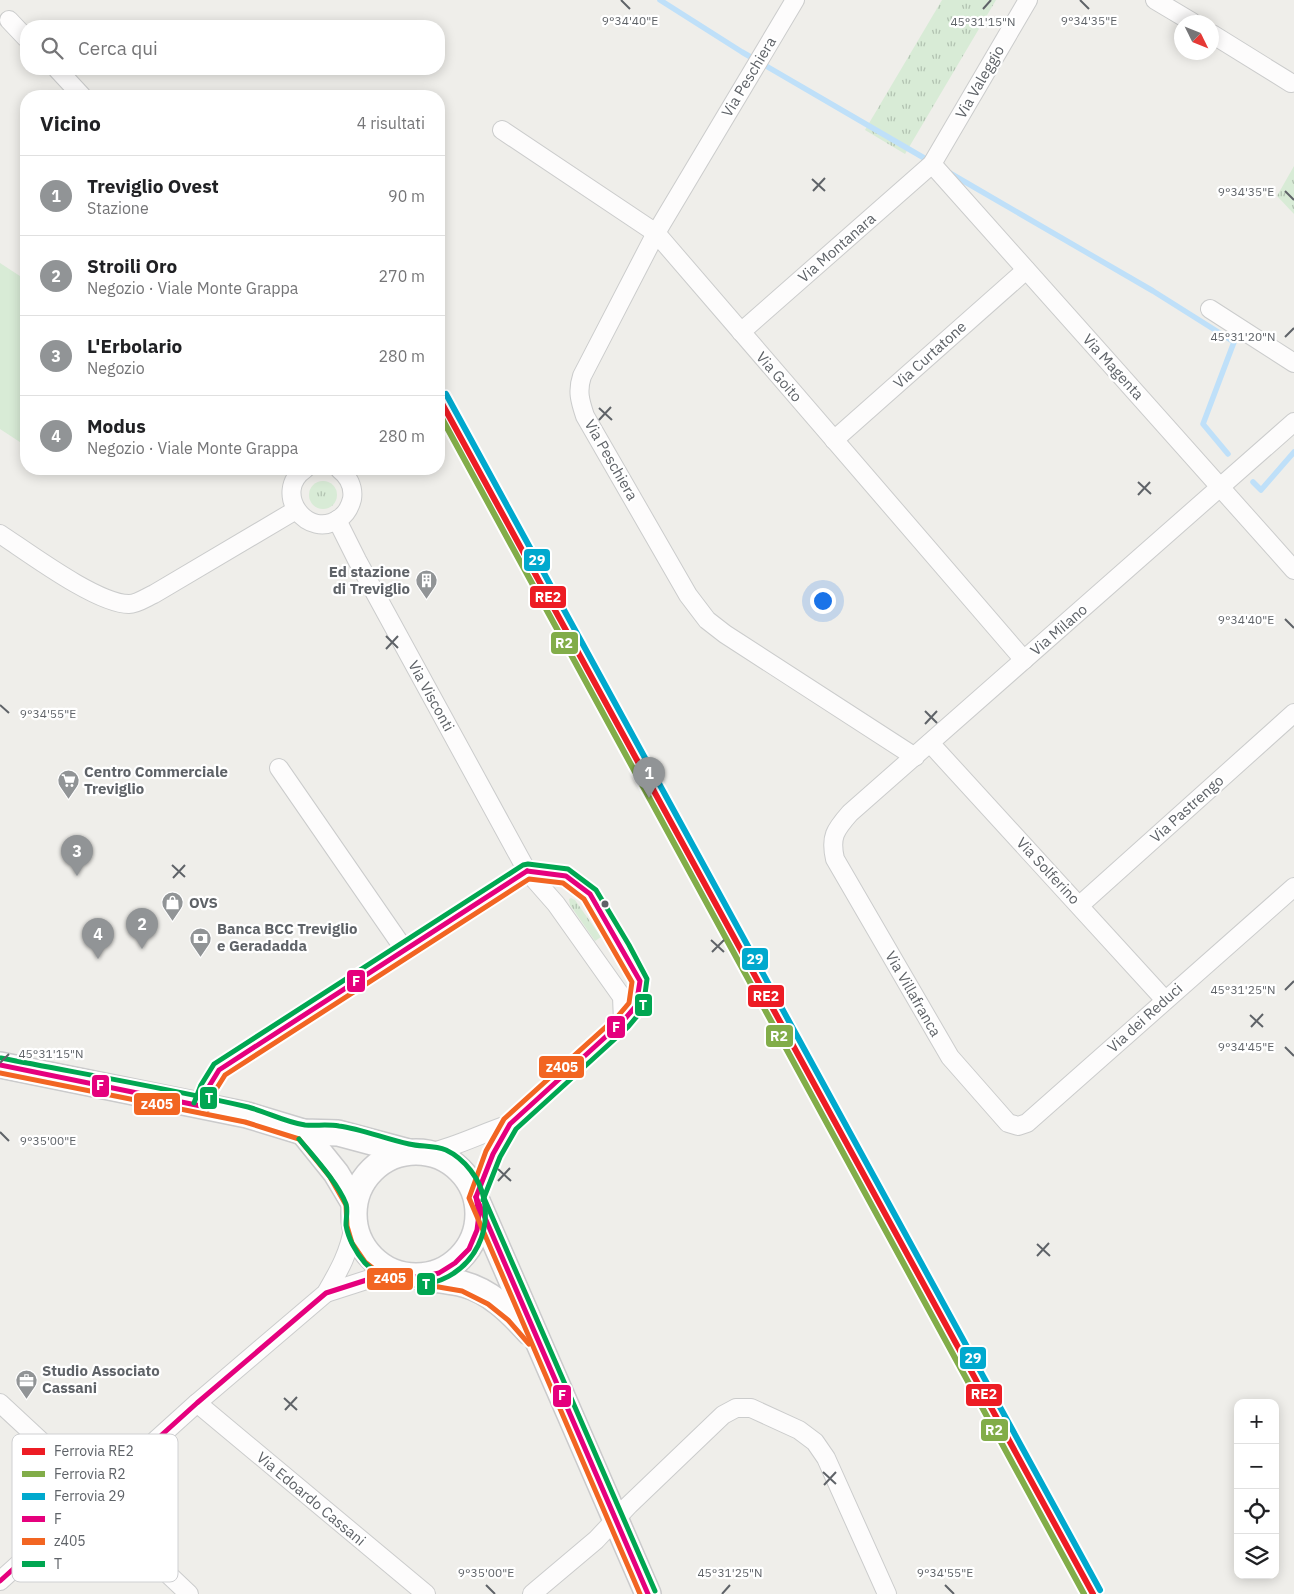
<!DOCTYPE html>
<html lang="it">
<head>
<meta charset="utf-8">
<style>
  body { margin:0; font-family:"IBM Plex Sans",sans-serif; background:#f2f2f2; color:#202124 }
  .controls { position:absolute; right:15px; bottom:15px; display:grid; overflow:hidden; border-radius:10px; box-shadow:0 2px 12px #0003 }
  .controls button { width:45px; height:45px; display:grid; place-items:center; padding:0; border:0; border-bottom:1px solid #e0e0e0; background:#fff; color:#202124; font:25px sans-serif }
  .compass { position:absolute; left:1174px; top:15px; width:45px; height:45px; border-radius:50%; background:#fff; box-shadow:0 2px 12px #0003; rotate:133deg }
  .you { position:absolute; left:822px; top:600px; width:18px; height:18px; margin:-12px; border:4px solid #fff; border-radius:50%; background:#1a73e8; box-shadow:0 0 0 8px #1a73e833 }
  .badge { display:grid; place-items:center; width:32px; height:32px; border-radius:50%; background:#919496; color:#fff; font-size:16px; font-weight:700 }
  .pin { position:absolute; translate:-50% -41px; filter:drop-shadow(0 1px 2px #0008) }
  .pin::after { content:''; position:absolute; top:26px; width:18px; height:15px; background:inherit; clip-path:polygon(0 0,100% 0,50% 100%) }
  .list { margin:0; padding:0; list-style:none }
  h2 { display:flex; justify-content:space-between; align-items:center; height:65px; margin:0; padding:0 20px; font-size:21px }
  h2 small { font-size:16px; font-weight:400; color:#757577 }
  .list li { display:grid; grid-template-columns:32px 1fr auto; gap:15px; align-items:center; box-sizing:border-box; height:80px; padding:0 20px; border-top:1px solid #e0e0e0 }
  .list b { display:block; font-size:19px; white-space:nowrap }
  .list p { margin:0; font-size:16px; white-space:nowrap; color:#757577 }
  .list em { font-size:16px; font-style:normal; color:#757577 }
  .icon { flex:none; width:28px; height:28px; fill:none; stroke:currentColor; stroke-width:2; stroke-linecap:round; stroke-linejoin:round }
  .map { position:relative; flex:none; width:1294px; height:1594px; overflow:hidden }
  .search { position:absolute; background:#fff; box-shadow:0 2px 12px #0003; left:20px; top:20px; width:425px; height:55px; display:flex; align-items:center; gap:12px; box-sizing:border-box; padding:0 18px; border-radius:20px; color:#757577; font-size:19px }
  .panel { position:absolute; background:#fff; box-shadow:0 2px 12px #0003; left:20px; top:90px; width:425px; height:385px; border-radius:20px }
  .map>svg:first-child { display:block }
</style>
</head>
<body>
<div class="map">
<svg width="1294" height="1594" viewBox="0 0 1294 1594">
  <defs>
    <pattern id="grass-tufts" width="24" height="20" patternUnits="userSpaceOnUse" patternTransform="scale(1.25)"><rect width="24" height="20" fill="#d8ebd6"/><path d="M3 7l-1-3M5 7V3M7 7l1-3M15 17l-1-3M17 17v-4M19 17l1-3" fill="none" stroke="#b2c2b1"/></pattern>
  </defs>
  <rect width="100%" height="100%" fill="#efeeea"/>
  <g fill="url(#grass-tufts)">
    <polygon points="942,0 996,0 905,154 865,130"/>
    <polygon points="1294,166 1294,214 1277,196"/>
    <circle cx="323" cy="495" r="14"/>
    <polygon points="571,898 575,900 601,937 595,941 570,905 569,899"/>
  </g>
  <polygon fill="#d8ebd6" points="0,263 26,280 26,446 0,429"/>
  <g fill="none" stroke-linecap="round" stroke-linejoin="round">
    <g stroke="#bfe0f9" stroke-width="5.5">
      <polyline points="660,0 742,52 931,162"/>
      <polyline points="948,172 1153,291 1234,342 1203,424 1228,454"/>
      <polyline points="1253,482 1261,490 1294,452"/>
    </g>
    <defs>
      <g id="street">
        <path d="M795 0 656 233 582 376C577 391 580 401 585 416L688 595 707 620 725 634 915 757"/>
        <polyline points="1155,0 1192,22"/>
        <polyline points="9,20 26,38"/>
        <polyline points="1212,34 1291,83"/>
        <polyline points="57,69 82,96"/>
        <polyline points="502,130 656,233 1024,660"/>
        <polyline points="932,164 1294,570"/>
        <polyline points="1210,309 1294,363"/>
        <polyline points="741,332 932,164 1028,0"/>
        <path d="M1294 422 850 813C835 830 830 837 835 859L950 1057 1008 1123 1018 1126 1027 1123 1294 887"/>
        <polyline points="834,440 1026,270"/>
        <path d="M305 469C271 492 308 542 340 518 346 514 350 507 352 499 354 487 348 476 339 469"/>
        <polyline points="337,520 357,560 527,871 556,904 622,997 623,1021"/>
        <path d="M0 534C29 553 97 604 129 604 137 604 147 597 154 594L296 510"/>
        <polyline points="930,743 1165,1000"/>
        <polyline points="279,768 404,949"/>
        <polyline points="1080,905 1294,713"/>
        <polyline points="201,1106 208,1088 219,1070 527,871"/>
        <path d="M428 1153C456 1147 482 1133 510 1124"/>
        <polyline points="476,1197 493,1154 510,1124 623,1021 636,1006 640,981 623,949 590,894 566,876 527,871"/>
        <polyline points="326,1293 379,1276 404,1276"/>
        <polyline points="0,1403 84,1481 90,1500 189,1594"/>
        <polyline points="197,1403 426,1594"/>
        <path d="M0 1581 197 1403 326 1293C340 1269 349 1253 354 1225"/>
        <polyline points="532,1594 596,1540 629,1505 723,1415 736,1408 751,1408 799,1430 815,1442 826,1458 887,1594"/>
      </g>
      <g id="secondary">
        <polyline points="0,1065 247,1115 303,1132 338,1133 409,1152"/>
        <polyline points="303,1132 336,1173 354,1203"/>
        <circle cx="416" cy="1214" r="62"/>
        <polyline points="477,1201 648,1594"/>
        <path d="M424 1277C437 1280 450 1281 463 1284 490 1291 511 1312 529 1332"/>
      </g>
    </defs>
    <use href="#street" stroke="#cbcccc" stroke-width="20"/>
    <use href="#secondary" stroke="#cacacb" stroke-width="28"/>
    <use href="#street" stroke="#fdfcfc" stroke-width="18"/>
    <use href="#secondary" stroke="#fdfcfc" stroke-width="25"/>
    <defs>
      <g id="bus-1">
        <polyline points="0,1065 201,1106"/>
        <polyline points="201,1106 208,1088 219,1070 527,871"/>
        <polyline points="476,1197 493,1154 510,1124 623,1021 636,1006 640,981 590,894 566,876 527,871"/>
        <polyline points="476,1197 648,1594"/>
        <polyline points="0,1581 197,1403 326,1293 379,1276 422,1277 439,1273 455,1263 469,1249 477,1230 479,1214 476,1197"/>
      </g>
      <g id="bus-2">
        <polyline points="0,1073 245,1122 299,1139 330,1177 346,1205 347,1226 352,1243 365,1262 383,1276 402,1283 421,1284 462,1291 488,1304 508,1320 529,1344"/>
        <polyline points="208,1109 215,1091 225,1075 529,879 563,883 584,899 632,982 629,1003 618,1016 504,1119 486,1151 469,1198 640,1594"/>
      </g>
      <g id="bus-3">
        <path d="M1 1058C83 1074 166 1088 248 1107 267 1112 285 1122 305 1125 316 1126 327 1124 339 1126 362 1129 385 1139 409 1144 421 1147 434 1145 446 1150 465 1159 480 1179 484 1199 497 1269 416 1314 365 1263 356 1253 348 1238 346 1225 346 1218 348 1210 346 1204 338 1183 313 1156 299 1139"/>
        <polyline points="194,1103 201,1085 214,1064 523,865 528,864 568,869 596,890 629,945 647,979 643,1009 628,1027 516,1129 500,1157 483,1200"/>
        <polyline points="484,1198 655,1591"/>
      </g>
    </defs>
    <use href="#bus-1" stroke="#fff" stroke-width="9"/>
    <use href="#bus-2" stroke="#fff" stroke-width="9"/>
    <use href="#bus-3" stroke="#fff" stroke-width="9"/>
    <use href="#bus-1" stroke="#e5007d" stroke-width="5"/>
    <use href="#bus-2" stroke="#f26522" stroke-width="5"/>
    <use href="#bus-3" stroke="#00a651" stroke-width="5"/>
    <defs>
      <polyline id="rail-1" points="439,398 1093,1594"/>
      <polyline id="rail-2" points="439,413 1084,1594"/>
      <polyline id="rail-3" points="446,394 1100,1590"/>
    </defs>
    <use href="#rail-1" stroke="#fff" stroke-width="10"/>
    <use href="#rail-2" stroke="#fff" stroke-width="10"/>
    <use href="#rail-3" stroke="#fff" stroke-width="10"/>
    <use href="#rail-1" stroke="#ed1c24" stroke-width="6"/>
    <use href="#rail-2" stroke="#82ad49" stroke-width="6"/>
    <use href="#rail-3" stroke="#00a9ce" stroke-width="6"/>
  </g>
  <path fill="none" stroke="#5f6368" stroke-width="2" d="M621 0 630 9M1080 0 1089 9M983 9 991 0M812 179 825 191M813 191 825 178M1285 191 1294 200M1285 337 1294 328M599 408 612 420M599 420 611 407M1138 482 1151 494M1138 495 1150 482M1285 619 1294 628M386 636 398 648M386 649 398 636M0 705 9 713M925 711 937 723M925 724 937 711M172 865 185 877M173 878 185 865M711 940 724 952M712 952 724 940M1285 990 1294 981M1250 1015 1263 1027M1251 1027 1263 1014M1285 1047 1294 1056M0 1063 9 1054M0 1132 9 1141M498 1169 511 1181M498 1181 510 1168M1037 1244 1050 1256M1037 1256 1049 1243M284 1398 297 1410M285 1410 297 1397M823 1472 836 1484M824 1485 836 1472M486 1585 495 1594M945 1585 954 1594M722 1594 730 1585"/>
  <defs>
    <symbol id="building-pin" viewBox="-11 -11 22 30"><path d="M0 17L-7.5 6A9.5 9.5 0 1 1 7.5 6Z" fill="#919496" stroke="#fff"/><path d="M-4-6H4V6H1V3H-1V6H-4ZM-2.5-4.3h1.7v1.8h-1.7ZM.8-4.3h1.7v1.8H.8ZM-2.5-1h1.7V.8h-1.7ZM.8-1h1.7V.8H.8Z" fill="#fff"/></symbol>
    <symbol id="supermarket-pin" viewBox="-11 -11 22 30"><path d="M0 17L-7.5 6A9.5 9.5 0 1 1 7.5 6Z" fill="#919496" stroke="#fff"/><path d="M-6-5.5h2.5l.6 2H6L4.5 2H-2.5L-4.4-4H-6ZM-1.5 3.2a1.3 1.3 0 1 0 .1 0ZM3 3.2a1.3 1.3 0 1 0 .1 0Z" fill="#fff"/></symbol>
    <symbol id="shop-pin" viewBox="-11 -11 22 30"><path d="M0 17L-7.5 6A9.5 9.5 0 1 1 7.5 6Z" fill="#919496" stroke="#fff"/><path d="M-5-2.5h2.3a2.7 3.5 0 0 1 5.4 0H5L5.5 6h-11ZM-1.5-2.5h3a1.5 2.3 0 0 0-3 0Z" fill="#fff"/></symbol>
    <symbol id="bank-pin" viewBox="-11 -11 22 30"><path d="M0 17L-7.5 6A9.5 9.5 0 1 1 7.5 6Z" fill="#919496" stroke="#fff"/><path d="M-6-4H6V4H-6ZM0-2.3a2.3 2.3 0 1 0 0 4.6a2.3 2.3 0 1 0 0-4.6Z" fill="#fff"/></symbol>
    <symbol id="office-pin" viewBox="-11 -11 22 30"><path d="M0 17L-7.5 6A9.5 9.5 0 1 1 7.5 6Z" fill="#919496" stroke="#fff"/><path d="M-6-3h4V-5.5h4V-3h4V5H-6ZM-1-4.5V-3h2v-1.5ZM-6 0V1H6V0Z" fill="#fff"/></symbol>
  </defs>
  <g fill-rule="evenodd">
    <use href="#building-pin" x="414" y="568" width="25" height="34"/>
    <use href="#supermarket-pin" x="56" y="768" width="25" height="34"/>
    <use href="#shop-pin" x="160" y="890" width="25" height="34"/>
    <use href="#bank-pin" x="188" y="926" width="25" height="34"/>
    <use href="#office-pin" x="14" y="1368" width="25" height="34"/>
  </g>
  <circle fill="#5f6368" stroke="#fff" stroke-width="2" cx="605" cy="904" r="4.5"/>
  <g text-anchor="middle" stroke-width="4.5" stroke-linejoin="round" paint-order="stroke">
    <g font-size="15" fill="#5f6368" stroke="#fff">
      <text transform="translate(749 77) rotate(-59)" y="5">Via Peschiera</text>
      <text transform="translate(980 82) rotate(-60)" y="5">Via Valeggio</text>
      <text transform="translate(837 248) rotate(-41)" y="5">Via Montanara</text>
      <text transform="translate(930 355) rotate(-42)" y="5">Via Curtatone</text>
      <text transform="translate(1113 367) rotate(48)" y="5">Via Magenta</text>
      <text transform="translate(779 377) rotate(49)" y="5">Via Goito</text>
      <text transform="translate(611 460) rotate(60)" y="5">Via Peschiera</text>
      <text transform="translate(1059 630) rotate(-41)" y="5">Via Milano</text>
      <text transform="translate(431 696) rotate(61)" y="5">Via Visconti</text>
      <text transform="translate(1187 809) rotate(-42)" y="5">Via Pastrengo</text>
      <text transform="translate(1048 871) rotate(47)" y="5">Via Solferino</text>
      <text transform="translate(913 994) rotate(60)" y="5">Via Villafranca</text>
      <text transform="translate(1145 1018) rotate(-42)" y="5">Via dei Reduci</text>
      <text transform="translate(311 1499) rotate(40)" y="5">Via Edoardo Cassani</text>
    </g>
    <g font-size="15" font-weight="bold" fill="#5f6368" stroke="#fff" text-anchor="start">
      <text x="410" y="577" text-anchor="end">Ed stazione<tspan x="410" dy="17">di Treviglio</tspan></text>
      <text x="84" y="777">Centro Commerciale<tspan x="84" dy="17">Treviglio</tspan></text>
      <text x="189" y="908">OVS</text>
      <text x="217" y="934">Banca BCC Treviglio<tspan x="217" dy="17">e Geradadda</tspan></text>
      <text x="42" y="1376">Studio Associato<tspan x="42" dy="17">Cassani</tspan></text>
    </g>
  </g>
  <rect x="12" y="1434" width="166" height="148" rx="8" fill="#fff" stroke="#cfd0d2" stroke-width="1"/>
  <rect x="22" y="1448" width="23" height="7" fill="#ed1c24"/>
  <rect x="22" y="1471" width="23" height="6" fill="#82ad49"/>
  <rect x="22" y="1493" width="23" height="7" fill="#00a9ce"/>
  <rect x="22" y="1516" width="23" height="6" fill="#e5007d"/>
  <rect x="22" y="1538" width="23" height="7" fill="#f26522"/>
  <rect x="22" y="1561" width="23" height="6" fill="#00a651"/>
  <g font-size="14" fill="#5f6368">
    <text x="54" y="1456">Ferrovia RE2</text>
    <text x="54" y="1479">Ferrovia R2</text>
    <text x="54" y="1501">Ferrovia 29</text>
    <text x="54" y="1524">F</text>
    <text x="54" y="1546">z405</text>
    <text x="54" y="1569">T</text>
  </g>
  <g font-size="12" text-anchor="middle" fill="#5f6368" stroke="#fff" stroke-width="4.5" stroke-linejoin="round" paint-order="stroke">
    <text x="630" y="25">9°34'40"E</text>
    <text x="1089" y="25">9°34'35"E</text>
    <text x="983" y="26">45°31'15"N</text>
    <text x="1246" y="196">9°34'35"E</text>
    <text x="1243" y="341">45°31'20"N</text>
    <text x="1246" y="624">9°34'40"E</text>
    <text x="48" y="718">9°34'55"E</text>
    <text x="1243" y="994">45°31'25"N</text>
    <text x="1246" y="1051">9°34'45"E</text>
    <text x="51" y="1058">45°31'15"N</text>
    <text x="48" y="1145">9°35'00"E</text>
    <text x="730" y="1577">45°31'25"N</text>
    <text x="486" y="1577">9°35'00"E</text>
    <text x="945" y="1577">9°34'55"E</text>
  </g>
  <g stroke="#fff" stroke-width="2">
    <rect x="523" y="548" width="28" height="24" rx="5" fill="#00a9ce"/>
    <rect x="529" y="585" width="38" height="24" rx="5" fill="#ed1c24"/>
    <rect x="550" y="631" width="29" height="24" rx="5" fill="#82ad49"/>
    <rect x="741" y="947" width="28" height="24" rx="5" fill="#00a9ce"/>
    <rect x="346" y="969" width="20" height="24" rx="5" fill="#e5007d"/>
    <rect x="747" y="984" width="38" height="24" rx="5" fill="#ed1c24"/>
    <rect x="634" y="993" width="19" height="24" rx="5" fill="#00a651"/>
    <rect x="606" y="1015" width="20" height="24" rx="5" fill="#e5007d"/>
    <rect x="765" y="1024" width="29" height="24" rx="5" fill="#82ad49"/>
    <rect x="538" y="1055" width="47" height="24" rx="5" fill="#f26522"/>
    <rect x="91" y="1074" width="19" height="24" rx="5" fill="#e5007d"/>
    <rect x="199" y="1086" width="19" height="24" rx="5" fill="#00a651"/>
    <rect x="133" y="1092" width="48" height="24" rx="5" fill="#f26522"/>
    <rect x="366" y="1267" width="48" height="24" rx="5" fill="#f26522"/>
    <rect x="416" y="1272" width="20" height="24" rx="5" fill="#00a651"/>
    <rect x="959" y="1346" width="28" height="24" rx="5" fill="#00a9ce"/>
    <rect x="965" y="1383" width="38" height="24" rx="5" fill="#ed1c24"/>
    <rect x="552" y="1384" width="20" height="24" rx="5" fill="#e5007d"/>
    <rect x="980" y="1418" width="29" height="24" rx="5" fill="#82ad49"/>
  </g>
  <g font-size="14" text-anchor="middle" font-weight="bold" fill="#fff">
    <text x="537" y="565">29</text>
    <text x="548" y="602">RE2</text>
    <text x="564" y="648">R2</text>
    <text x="755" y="964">29</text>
    <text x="356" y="986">F</text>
    <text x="766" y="1001">RE2</text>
    <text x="643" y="1010">T</text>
    <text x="616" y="1032">F</text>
    <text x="779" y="1041">R2</text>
    <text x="562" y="1072">z405</text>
    <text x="100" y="1090">F</text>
    <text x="209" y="1103">T</text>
    <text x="157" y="1109">z405</text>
    <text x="390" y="1283">z405</text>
    <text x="426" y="1289">T</text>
    <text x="973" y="1363">29</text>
    <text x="984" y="1399">RE2</text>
    <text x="562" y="1400">F</text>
    <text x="994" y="1435">R2</text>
  </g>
</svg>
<div class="controls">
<button>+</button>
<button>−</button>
<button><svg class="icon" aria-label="locate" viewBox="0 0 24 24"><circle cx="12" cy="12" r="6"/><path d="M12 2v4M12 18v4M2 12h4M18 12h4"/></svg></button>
<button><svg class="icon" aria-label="layers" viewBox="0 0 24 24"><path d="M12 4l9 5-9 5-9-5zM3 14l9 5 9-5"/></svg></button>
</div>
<svg class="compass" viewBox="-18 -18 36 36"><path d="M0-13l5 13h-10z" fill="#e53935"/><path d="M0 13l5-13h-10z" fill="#757577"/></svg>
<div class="you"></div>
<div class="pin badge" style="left:649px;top:798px">1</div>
<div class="pin badge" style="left:142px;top:949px">2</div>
<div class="pin badge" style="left:77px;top:876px">3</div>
<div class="pin badge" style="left:98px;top:959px">4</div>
<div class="search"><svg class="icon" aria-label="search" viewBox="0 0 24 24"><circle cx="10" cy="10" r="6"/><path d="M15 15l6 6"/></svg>Cerca qui</div>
<section class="panel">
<h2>Vicino<small>4 risultati</small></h2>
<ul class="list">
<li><span class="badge">1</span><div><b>Treviglio Ovest</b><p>Stazione</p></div><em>90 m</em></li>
<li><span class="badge">2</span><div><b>Stroili Oro</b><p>Negozio · Viale Monte Grappa</p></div><em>270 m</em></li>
<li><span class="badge">3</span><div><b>L'Erbolario</b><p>Negozio</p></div><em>280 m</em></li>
<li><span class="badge">4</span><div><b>Modus</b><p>Negozio · Viale Monte Grappa</p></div><em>280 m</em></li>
</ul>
</section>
</div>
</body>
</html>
